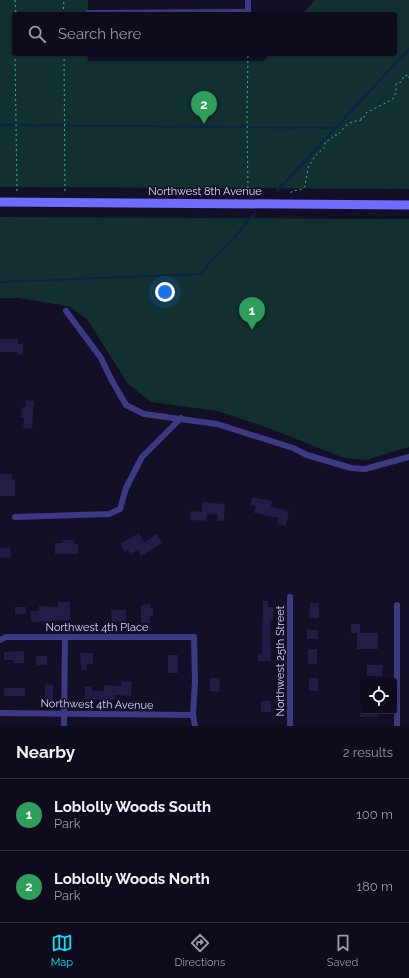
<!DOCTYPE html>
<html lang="en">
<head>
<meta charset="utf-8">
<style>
  body { margin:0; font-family:Raleway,sans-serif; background:#171425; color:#f1f3f6 }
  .controls { position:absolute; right:12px; bottom:12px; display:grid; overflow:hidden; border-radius:4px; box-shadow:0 1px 3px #0004 }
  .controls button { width:36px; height:36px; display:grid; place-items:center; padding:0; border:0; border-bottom:1px solid #2e2b3b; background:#0e0b1c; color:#f1f3f6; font:20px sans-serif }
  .you { position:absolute; left:165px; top:292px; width:14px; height:14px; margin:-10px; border:3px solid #fff; border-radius:50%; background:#1a73e8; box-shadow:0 0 0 6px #1a73e833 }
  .badge { display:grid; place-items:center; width:26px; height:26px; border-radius:50%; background:#00e5ff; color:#fff; font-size:13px; font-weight:700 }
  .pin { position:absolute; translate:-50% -33px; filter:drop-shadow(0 1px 2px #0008) }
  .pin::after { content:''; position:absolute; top:21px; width:14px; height:12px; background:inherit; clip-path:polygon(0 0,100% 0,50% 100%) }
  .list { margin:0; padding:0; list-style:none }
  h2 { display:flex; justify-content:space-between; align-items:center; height:52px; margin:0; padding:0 16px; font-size:17px }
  h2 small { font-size:13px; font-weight:400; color:#9b9ba3 }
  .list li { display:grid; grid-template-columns:26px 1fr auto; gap:12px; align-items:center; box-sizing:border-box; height:72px; padding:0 16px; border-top:1px solid #2e2b3b }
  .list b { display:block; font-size:15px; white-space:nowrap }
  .list p { margin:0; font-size:13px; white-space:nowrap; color:#9b9ba3 }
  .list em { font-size:13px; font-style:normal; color:#9b9ba3 }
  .icon { flex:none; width:22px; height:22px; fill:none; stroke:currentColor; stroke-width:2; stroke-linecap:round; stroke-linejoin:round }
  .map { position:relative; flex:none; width:409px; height:726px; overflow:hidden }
  .search { position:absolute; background:#0e0b1c; box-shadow:0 1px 3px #0004; left:12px; right:12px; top:12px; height:44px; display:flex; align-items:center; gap:10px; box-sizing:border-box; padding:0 14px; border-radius:4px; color:#9b9ba3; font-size:15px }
  .sheet { height:196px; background:#0e0b1c }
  nav { display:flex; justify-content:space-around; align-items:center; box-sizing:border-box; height:56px; border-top:1px solid #2e2b3b; background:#0e0b1c; font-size:11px; color:#9b9ba3 }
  nav a { display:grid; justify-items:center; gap:2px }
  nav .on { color:#00e5ff }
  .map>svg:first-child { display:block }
</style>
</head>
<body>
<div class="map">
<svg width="409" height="726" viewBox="0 0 409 726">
  <rect width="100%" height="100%" fill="#130f26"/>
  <g fill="#12302f">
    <polygon points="0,0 88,0 88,14 14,14 14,54 87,54 88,61 264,61 269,54 395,54 395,14 302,14 315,0 409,0 409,189 0,187"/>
    <polygon points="0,217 409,219 409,447 366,460 344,458 266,427 218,411 151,402 128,384 87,319 68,306 18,298 0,298"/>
  </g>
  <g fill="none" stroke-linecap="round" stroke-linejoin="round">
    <g stroke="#0c2248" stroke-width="2">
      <polyline points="0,125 334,128"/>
      <polyline points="277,191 409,49"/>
      <polyline points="0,282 200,274 256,213"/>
    </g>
  </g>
  <g fill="#241b47">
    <polygon points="0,339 18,339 18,344 23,344 23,355 17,354 17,352 0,352"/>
    <polygon points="26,400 34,401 32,429 23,428 24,418 21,417 22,407 25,408"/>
    <polygon points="0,474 12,474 12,479 15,479 15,496 0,496"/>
    <polygon points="252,497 272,501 271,507 289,511 286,526 277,524 279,518 254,513 256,506 250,505"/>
    <polygon points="202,502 225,504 224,521 217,521 218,515 207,514 206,521 190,520 191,511 202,512"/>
    <polygon points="139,533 144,542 157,534 162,543 141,556 138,550 130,554 128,550 125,552 120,544"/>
    <polygon points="63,540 74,540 74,544 78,544 78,554 55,554 55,543 63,543"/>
    <polygon points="10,547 11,557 0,558 0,548"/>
    <polygon points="263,601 268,601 268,607 273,607 273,620 270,620 271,661 258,661 258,654 262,654"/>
    <polygon points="58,602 70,602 70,620 31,622 31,611 39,611 39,606 58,607"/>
    <polygon points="310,603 319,603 319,618 309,618"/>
    <polygon points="151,604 151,609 153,609 153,616 150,616 150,623 141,623 141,605"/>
    <rect x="15" y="607" width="11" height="7"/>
    <polygon points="111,610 126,610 126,621 112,622"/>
    <polygon points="351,624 360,624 360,633 378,633 378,649 357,649 357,633 351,633"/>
    <rect x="307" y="630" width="11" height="9"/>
    <rect x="308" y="649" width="9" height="15"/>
    <polygon points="24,651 24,663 14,663 14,660 4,660 4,652"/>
    <polygon points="80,653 93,653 93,664 87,664 87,670 81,670"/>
    <rect x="168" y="655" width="10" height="18"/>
    <rect x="36" y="656" width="11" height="9"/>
    <polygon points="367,665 383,665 382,676 367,676"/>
    <polygon points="210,678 220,678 219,692 210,691"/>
    <rect x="309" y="678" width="9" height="13"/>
    <polygon points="121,681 132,682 131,696 115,695 115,700 85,699 85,687 92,687 92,691 104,691 104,685 121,686"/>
    <polygon points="45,684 53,685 53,701 45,701"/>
    <rect x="4" y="688" width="21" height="8"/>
    <rect x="261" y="701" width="10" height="11"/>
    <rect x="360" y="711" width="19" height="6"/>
  </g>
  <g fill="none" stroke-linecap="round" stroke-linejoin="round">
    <g stroke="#2fb8b0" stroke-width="1" stroke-dasharray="2 3" stroke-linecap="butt">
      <polyline points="15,0 16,14"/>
      <polyline points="63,14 64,0"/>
      <polyline points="77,14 82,14"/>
      <polyline points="15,54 17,193"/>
      <polyline points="64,54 65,193"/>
      <polyline points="248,193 247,115 248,54"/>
      <path d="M291 193 292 191C297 190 302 191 305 186L308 168 315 156 325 147V142L331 139 334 135H338C341 131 346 125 350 123 355 120 359 122 363 119H361V117H364L366 113 393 99 396 93V84L401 82 404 76 409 75V78"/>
    </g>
    <g stroke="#3d3a85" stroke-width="6">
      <polyline points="88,13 248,12"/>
      <polyline points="248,14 248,0"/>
      <polyline points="66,311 101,358 111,379 126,405 144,414 217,424 293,448 307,455 351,468 365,469 409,457"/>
      <polyline points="15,517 109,514 120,509 126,488 142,457 181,418"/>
      <polyline points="0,640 6,637 194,637 195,681 193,715 195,726"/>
      <polyline points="0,713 193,715"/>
      <polyline points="64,726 65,637"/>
      <polyline points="290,726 290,597"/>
      <polyline points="397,726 397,605"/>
    </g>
    <polyline stroke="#6f6bff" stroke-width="9" points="0,202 409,205"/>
  </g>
  <g text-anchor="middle" stroke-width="3" stroke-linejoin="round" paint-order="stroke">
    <g font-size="11" fill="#d9d4ff" stroke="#130f26">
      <text x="205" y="195">Northwest 8th Avenue</text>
      <text x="97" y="631">Northwest 4th Place</text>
      <text transform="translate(280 661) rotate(-90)" y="4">Northwest 25th Street</text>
      <text transform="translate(97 704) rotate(1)" y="4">Northwest 4th Avenue</text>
    </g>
  </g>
</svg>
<div class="controls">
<button><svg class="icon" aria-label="locate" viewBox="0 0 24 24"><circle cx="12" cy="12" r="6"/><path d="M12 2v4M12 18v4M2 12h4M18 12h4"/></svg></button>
</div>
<div class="you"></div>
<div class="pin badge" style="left:252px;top:330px;background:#2e9e5b">1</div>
<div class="pin badge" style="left:204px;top:124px;background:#2e9e5b">2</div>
<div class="search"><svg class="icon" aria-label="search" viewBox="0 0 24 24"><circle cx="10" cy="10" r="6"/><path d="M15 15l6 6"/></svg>Search here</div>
</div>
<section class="sheet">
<h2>Nearby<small>2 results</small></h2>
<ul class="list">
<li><span class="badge" style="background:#2e9e5b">1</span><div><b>Loblolly Woods South</b><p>Park</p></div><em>100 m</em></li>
<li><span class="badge" style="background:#2e9e5b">2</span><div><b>Loblolly Woods North</b><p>Park</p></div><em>180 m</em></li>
</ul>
</section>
<nav>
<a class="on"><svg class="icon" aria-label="map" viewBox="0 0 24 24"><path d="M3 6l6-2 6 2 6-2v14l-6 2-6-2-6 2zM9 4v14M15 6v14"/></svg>Map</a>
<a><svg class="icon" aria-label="directions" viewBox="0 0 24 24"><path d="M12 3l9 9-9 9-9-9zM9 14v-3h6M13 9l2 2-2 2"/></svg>Directions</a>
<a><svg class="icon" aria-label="saved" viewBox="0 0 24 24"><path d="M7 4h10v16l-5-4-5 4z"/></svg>Saved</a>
</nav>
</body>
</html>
